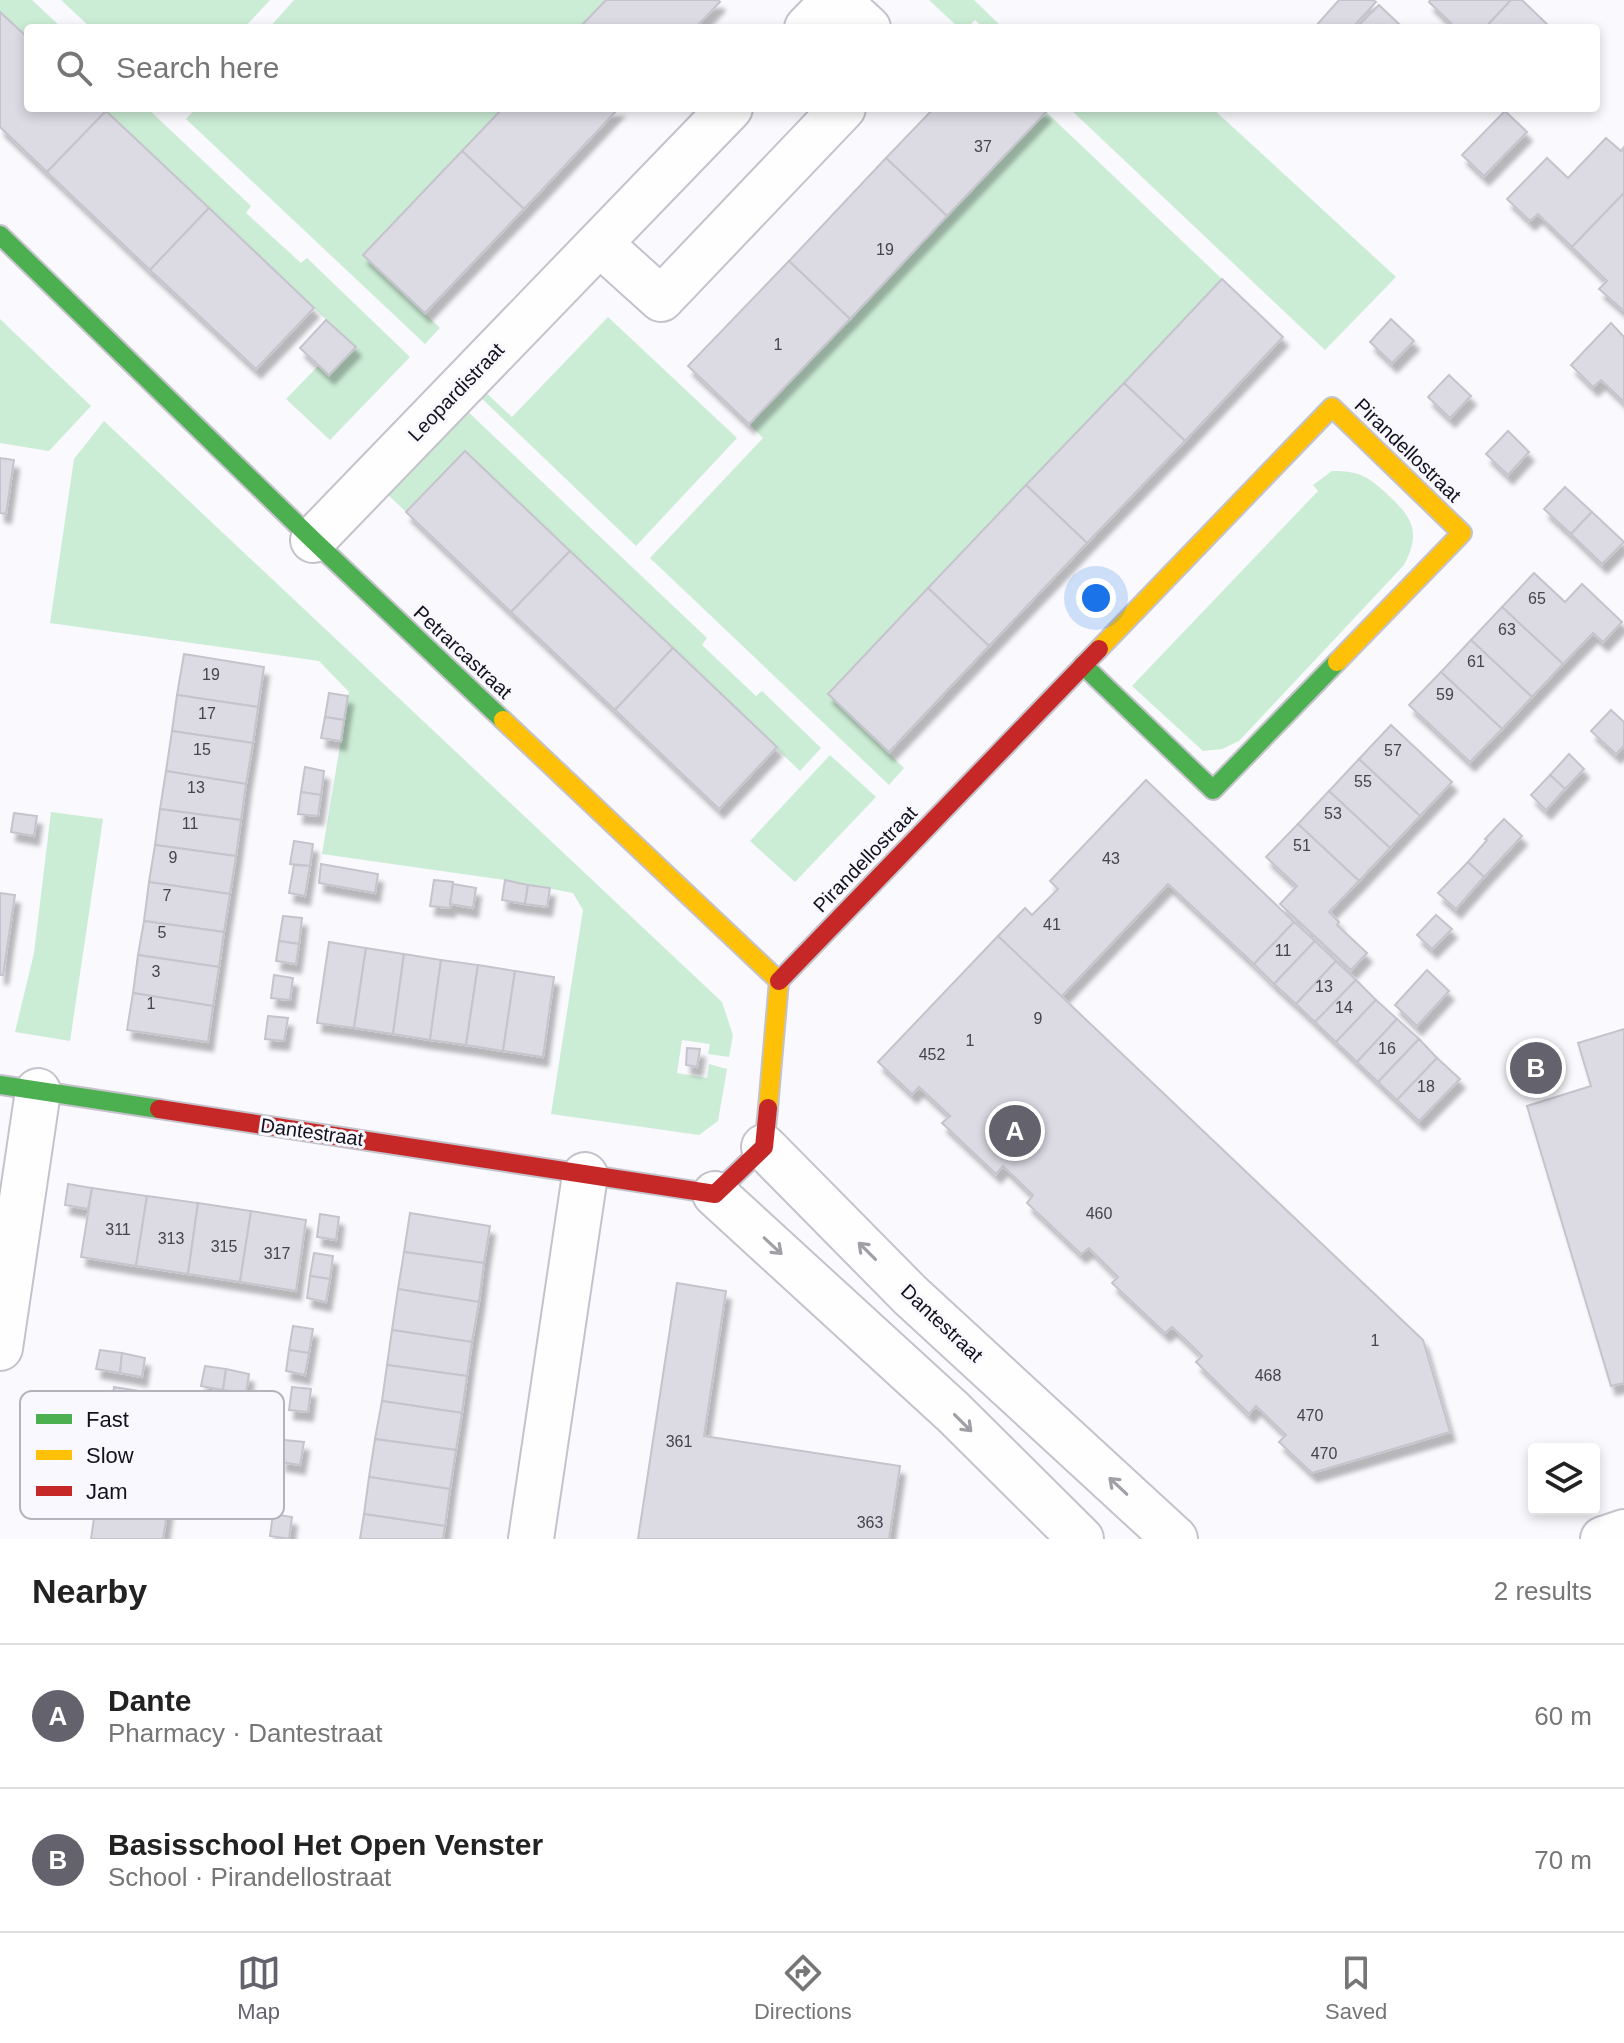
<!DOCTYPE html>
<html lang="en">
<head>
<meta charset="utf-8">
<style>
  body { margin:0; font-family:Helvetica,sans-serif; background:#f2f2f2; color:#222 }
  .controls { position:absolute; right:24px; bottom:24px; display:grid; overflow:hidden; border-radius:8px; box-shadow:0 4px 12px #0003 }
  .controls button { width:72px; height:72px; display:grid; place-items:center; padding:0; border:0; border-bottom:2px solid #e0e0e0; background:#fff; color:#222; font:40px sans-serif }
  .you { position:absolute; left:1096px; top:598px; width:28px; height:28px; margin:-20px; border:6px solid #fff; border-radius:50%; background:#1a73e8; box-shadow:0 0 0 12px #1a73e833 }
  .badge { display:grid; place-items:center; width:52px; height:52px; border-radius:50%; background:#64626c; color:#fff; font-size:26px; font-weight:700 }
  .pin { position:absolute; translate:-50% -50%; border:4px solid #fff; box-shadow:0 2px 8px #0006 }
  .list { margin:0; padding:0; list-style:none }
  h2 { display:flex; justify-content:space-between; align-items:center; height:104px; margin:0; padding:0 32px; font-size:34px }
  h2 small { font-size:26px; font-weight:400; color:#767676 }
  .list li { display:grid; grid-template-columns:52px 1fr auto; gap:24px; align-items:center; box-sizing:border-box; height:144px; padding:0 32px; border-top:2px solid #e0e0e0 }
  .list b { display:block; font-size:30px; white-space:nowrap }
  .list p { margin:0; font-size:26px; white-space:nowrap; color:#767676 }
  .list em { font-size:26px; font-style:normal; color:#767676 }
  .icon { flex:none; width:44px; height:44px; fill:none; stroke:currentColor; stroke-width:2; stroke-linecap:round; stroke-linejoin:round }
  .map { position:relative; flex:none; width:1624px; height:1539px; overflow:hidden }
  .search { position:absolute; background:#fff; box-shadow:0 4px 12px #0003; left:24px; right:24px; top:24px; height:88px; display:flex; align-items:center; gap:20px; box-sizing:border-box; padding:0 28px; border-radius:8px; color:#767676; font-size:30px }
  .sheet { height:392px; background:#fff }
  nav { display:flex; justify-content:space-around; align-items:center; box-sizing:border-box; height:112px; border-top:2px solid #e0e0e0; background:#fff; font-size:22px; color:#767676 }
  nav a { display:grid; justify-items:center; gap:4px }
  nav .on { color:#64626c }
  .map>svg:first-child { display:block }
</style>
</head>
<body>
<div class="map">
<svg width="1624" height="1539" viewBox="0 0 1624 1539">
  <defs>
    <filter id="shadow"><feDropShadow dx="5" dy="9" stdDeviation="2" flood-color="#0004"/></filter>
  </defs>
  <rect width="100%" height="100%" fill="#faf9fe"/>
  <g fill="#cbecd5">
    <polygon points="0,0 32,0 62,28 28,28 28,38 0,12"/>
    <polygon points="61,0 270,0 244,28 91,28"/>
    <polygon points="294,0 606,0 579,28 269,28"/>
    <polygon points="929,0 974,0 1003,28 984,28 975,20 967,28 959,28"/>
    <polygon points="103,108 147,108 251,206 246,213 301,263 307,258 410,357 330,440 286,399 318,366 329,375 355,347"/>
    <polygon points="196,108 503,108 364,255 440,328 425,344 186,119"/>
    <polygon points="1069,108 1212,108 1396,277 1325,350"/>
    <polygon points="1046,112 1222,279 828,694 904,768 889,785 650,558 763,438 749,424"/>
    <polygon points="608,317 737,438 636,546 476,393 481,388 512,417"/>
    <polygon points="0,319 91,406 49,451 0,443"/>
    <polygon points="463,407 707,638 702,645 756,696 762,691 821,748 800,771 465,452 406,512 384,491"/>
    <polygon points="104,421 722,1002 733,1035 729,1057 708,1054 710,1044 682,1040 677,1073 707,1078 709,1064 727,1069 718,1121 699,1135 551,1114 583,910 573,893 505,880 322,854 349,692 319,661 50,623 74,459"/>
    <path d="M1332 471C1359 471 1368 476 1388 495 1413 518 1421 532 1404 565L1239 741 1222 749 1203 751 1132 686 1318 491 1313 485Z"/>
    <polygon points="830,755 876,797 795,882 750,841"/>
    <polygon points="51,812 103,819 70,1041 15,1032 34,953"/>
  </g>
  <g fill="#dcdae3" stroke="#c5c3cc" stroke-width="2" filter="url(#shadow)">
    <polygon points="606,0 718,0 720,2 695,28 579,28"/>
    <polygon points="1339,0 1373,0 1376,2 1352,28 1314,28"/>
    <polygon points="1430,0 1511,0 1485,28 1456,28 1429,2"/>
    <polygon points="1511,0 1522,0 1551,28 1485,28"/>
    <polygon points="1379,5 1400,25 1397,28 1356,28"/>
    <polygon points="0,12 28,38 28,108 103,108 106,111 47,172 0,127"/>
    <polygon points="503,108 619,108 524,209 462,151"/>
    <polygon points="934,108 1042,108 1046,112 947,216 886,158"/>
    <polygon points="106,111 209,208 150,270 47,172"/>
    <polygon points="1505,111 1527,132 1484,176 1462,155"/>
    <polygon points="1606,138 1621,151 1624,147 1624,193 1572,247 1538,214 1530,221 1507,199 1547,158 1568,178"/>
    <polygon points="462,151 524,209 425,313 363,255"/>
    <polygon points="886,158 947,216 850,319 789,261"/>
    <polygon points="1624,193 1624,309 1623,310 1599,289 1607,281 1572,247"/>
    <polygon points="209,208 314,308 256,369 150,270"/>
    <polygon points="789,261 850,319 749,424 688,366"/>
    <polygon points="1222,279 1283,337 1185,441 1124,383"/>
    <polygon points="1391,319 1414,341 1392,363 1370,342"/>
    <polygon points="326,320 356,347 329,375 300,348"/>
    <polygon points="1611,323 1624,337 1624,402 1601,380 1593,387 1571,365"/>
    <polygon points="1449,375 1471,396 1450,418 1428,397"/>
    <polygon points="1124,383 1185,441 1087,543 1026,485"/>
    <polygon points="1508,431 1529,452 1508,475 1486,454"/>
    <polygon points="465,451 570,551 511,612 406,512"/>
    <polygon points="0,458 14,460 6,514 0,513"/>
    <polygon points="1026,485 1087,543 989,646 928,588"/>
    <polygon points="1565,487 1592,512 1571,534 1544,509"/>
    <polygon points="1592,512 1624,542 1602,564 1571,534"/>
    <polygon points="570,551 673,648 615,710 511,612"/>
    <polygon points="1534,573 1565,602 1582,584 1622,622 1603,642 1593,633 1563,664 1502,607"/>
    <polygon points="928,588 989,646 889,752 828,694"/>
    <polygon points="1502,607 1563,664 1532,697 1471,640"/>
    <polygon points="1471,640 1532,697 1502,729 1441,672"/>
    <polygon points="673,648 777,747 719,809 615,710"/>
    <polygon points="184,654 264,667 258,707 177,695"/>
    <polygon points="1441,672 1502,729 1470,762 1409,705"/>
    <polygon points="329,693 348,696 344,720 325,717"/>
    <polygon points="177,695 258,707 253,743 172,731"/>
    <polygon points="1611,710 1624,722 1624,746 1616,754 1591,731"/>
    <polygon points="325,717 344,720 341,741 321,738"/>
    <polygon points="1391,725 1452,782 1420,816 1359,759"/>
    <polygon points="172,731 253,743 246,784 166,771"/>
    <polygon points="1569,754 1584,769 1565,789 1550,775"/>
    <polygon points="1359,759 1420,816 1390,848 1329,791"/>
    <polygon points="305,767 324,771 321,795 301,792"/>
    <polygon points="166,771 246,784 241,820 160,809"/>
    <polygon points="1550,775 1565,789 1546,810 1531,795"/>
    <polygon points="1146,780 1294,922 1254,964 1168,884 1061,997 998,936 1025,908 1032,915 1058,889 1050,881"/>
    <polygon points="1329,791 1390,848 1359,881 1298,824"/>
    <polygon points="301,792 321,795 318,816 298,814"/>
    <polygon points="160,809 241,820 236,856 155,845"/>
    <polygon points="14,813 37,816 34,836 11,832"/>
    <polygon points="1504,819 1522,836 1484,877 1468,862 1487,840 1485,839"/>
    <polygon points="1298,824 1359,881 1329,912 1339,922 1337,925 1367,953 1351,970 1280,904 1297,886 1266,857"/>
    <polygon points="294,841 313,844 310,866 290,864"/>
    <polygon points="155,845 236,856 230,894 149,882"/>
    <polygon points="1468,862 1484,877 1456,909 1438,893"/>
    <polygon points="321,864 378,874 375,893 319,883"/>
    <polygon points="294,865 310,866 305,896 289,893"/>
    <polygon points="434,880 453,882 450,908 430,906"/>
    <polygon points="505,880 528,885 525,904 502,900"/>
    <polygon points="149,882 230,894 224,932 144,921"/>
    <polygon points="453,884 476,888 473,908 450,904"/>
    <polygon points="528,885 550,888 547,907 525,904"/>
    <polygon points="0,893 15,895 3,975 0,975"/>
    <polygon points="1436,915 1452,929 1432,949 1417,935"/>
    <polygon points="283,916 302,918 299,944 279,941"/>
    <polygon points="144,921 224,932 219,967 138,955"/>
    <polygon points="1294,922 1315,941 1274,984 1254,964"/>
    <polygon points="998,936 1423,1340 1450,1432 1312,1473 1279,1442 1286,1435 1256,1406 1249,1414 1196,1362 1202,1356 1186,1340 1172,1327 1165,1333 1112,1283 1118,1277 1089,1248 1081,1254 1027,1203 1033,1195 1003,1166 996,1174 942,1123 950,1116 919,1087 912,1094 878,1062"/>
    <polygon points="279,941 299,944 296,964 276,961"/>
    <polygon points="1315,941 1336,961 1296,1004 1274,984"/>
    <polygon points="329,942 366,948 354,1028 317,1023"/>
    <polygon points="366,948 404,954 393,1034 354,1028"/>
    <polygon points="404,954 441,960 430,1040 393,1034"/>
    <polygon points="138,955 219,967 213,1006 133,993"/>
    <polygon points="441,960 478,965 466,1045 430,1040"/>
    <polygon points="1336,961 1356,980 1315,1022 1296,1004"/>
    <polygon points="478,965 515,971 503,1051 466,1045"/>
    <polygon points="1427,970 1449,991 1417,1026 1395,1005"/>
    <polygon points="515,971 554,977 543,1057 503,1051"/>
    <polygon points="274,975 293,978 290,1000 271,998"/>
    <polygon points="1356,980 1376,1000 1336,1042 1315,1022"/>
    <polygon points="133,993 213,1006 208,1042 127,1030"/>
    <polygon points="1376,1000 1397,1019 1357,1062 1336,1042"/>
    <polygon points="268,1016 288,1018 284,1041 265,1039"/>
    <polygon points="1397,1019 1419,1039 1378,1082 1357,1062"/>
    <polygon points="1624,1029 1624,1383 1611,1386 1527,1106 1591,1086 1578,1043"/>
    <polygon points="1419,1039 1437,1058 1397,1100 1378,1082"/>
    <polygon points="687,1048 700,1049 697,1067 686,1065"/>
    <polygon points="1437,1058 1460,1079 1419,1121 1397,1100"/>
    <polygon points="68,1184 92,1188 88,1209 65,1205"/>
    <polygon points="92,1188 147,1196 136,1266 81,1257"/>
    <polygon points="147,1196 198,1203 188,1274 136,1266"/>
    <polygon points="198,1203 251,1211 240,1282 188,1274"/>
    <polygon points="251,1211 306,1220 296,1291 240,1282"/>
    <polygon points="410,1213 490,1226 484,1263 404,1252"/>
    <polygon points="320,1214 339,1217 336,1240 317,1237"/>
    <polygon points="404,1252 484,1263 479,1302 398,1289"/>
    <polygon points="314,1253 333,1256 330,1279 310,1276"/>
    <polygon points="310,1276 330,1279 326,1302 307,1298"/>
    <polygon points="677,1283 726,1291 704,1436 900,1466 889,1539 638,1539"/>
    <polygon points="398,1289 479,1302 472,1342 392,1330"/>
    <polygon points="293,1326 313,1329 309,1353 289,1350"/>
    <polygon points="392,1330 472,1342 467,1376 387,1365"/>
    <polygon points="100,1350 122,1353 120,1373 96,1369"/>
    <polygon points="289,1350 309,1353 305,1375 286,1371"/>
    <polygon points="122,1353 145,1358 142,1377 120,1373"/>
    <polygon points="387,1365 467,1376 462,1413 382,1401"/>
    <polygon points="205,1366 226,1369 223,1390 201,1386"/>
    <polygon points="226,1369 249,1374 246,1393 223,1390"/>
    <polygon points="114,1387 184,1398 176,1455 106,1444"/>
    <polygon points="292,1387 311,1389 308,1412 289,1410"/>
    <polygon points="382,1401 462,1413 456,1450 375,1439"/>
    <polygon points="375,1439 456,1450 450,1489 369,1477"/>
    <polygon points="284,1440 304,1442 300,1465 281,1462"/>
    <polygon points="369,1477 450,1489 445,1526 364,1514"/>
    <polygon points="97,1497 168,1507 163,1539 91,1539"/>
    <polygon points="273,1514 292,1517 289,1539 270,1536"/>
    <polygon points="364,1514 445,1526 443,1539 360,1539"/>
  </g>
  <g fill="none" stroke-linecap="round" stroke-linejoin="round">
    <defs>
      <g id="street">
        <polyline points="837,0 868,28"/>
        <polyline points="807,28 834,0"/>
        <polyline points="600,244 661,299 843,108"/>
        <polyline points="313,540 730,108"/>
        <polyline points="764,1147 910,1295 1175,1539"/>
        <polyline points="715,1194 953,1412 1081,1539"/>
        <polyline points="0,1348 38,1091"/>
        <polyline points="531,1539 585,1175"/>
        <polyline points="1603,1539 1624,1532"/>
      </g>
      <g id="fast">
        <polyline points="0,235 313,540 503,720"/>
        <polyline points="1083,665 1213,790 1337,662"/>
        <polyline points="0,1085 159,1109"/>
      </g>
      <g id="slow">
        <polyline points="1099,649 1332,407 1462,533 1337,662"/>
        <polyline points="503,720 779,981 768,1108"/>
      </g>
      <g id="jam">
        <polyline points="779,981 1099,649"/>
        <polyline points="159,1109 715,1194 764,1147 768,1108"/>
      </g>
    </defs>
    <use href="#street" stroke="#c4c2cb" stroke-width="48"/>
    <use href="#fast" stroke="#c4c2cb" stroke-width="22"/>
    <use href="#slow" stroke="#c4c2cb" stroke-width="22"/>
    <use href="#jam" stroke="#c4c2cb" stroke-width="22"/>
    <use href="#street" stroke="#fefeff" stroke-width="44"/>
    <use href="#fast" stroke="#4caf50" stroke-width="18"/>
    <use href="#slow" stroke="#ffc107" stroke-width="18"/>
    <use href="#jam" stroke="#c62828" stroke-width="18"/>
  </g>
  <defs><path id="oneway-shaft" d="M-6 0H5M1.5-3L5.5 0L1.5 3" fill="none" stroke-width="1.6" stroke-linecap="round" stroke-linejoin="round" transform="scale(2)"/></defs>
  <g stroke="#a09fa5">
    <use href="#oneway-shaft" transform="translate(773 1246) rotate(43)"/>
    <use href="#oneway-shaft" transform="translate(867 1251) rotate(-135)"/>
    <use href="#oneway-shaft" transform="translate(963 1423) rotate(45)"/>
    <use href="#oneway-shaft" transform="translate(1118 1486) rotate(-137)"/>
  </g>
  <g text-anchor="middle" stroke-width="6" stroke-linejoin="round" paint-order="stroke">
    <g font-size="16" fill="#45434e">
      <text x="983" y="152">37</text>
      <text x="885" y="255">19</text>
      <text x="778" y="350">1</text>
      <text x="1537" y="604">65</text>
      <text x="1507" y="635">63</text>
      <text x="1476" y="667">61</text>
      <text x="211" y="680">19</text>
      <text x="1445" y="700">59</text>
      <text x="207" y="719">17</text>
      <text x="202" y="755">15</text>
      <text x="1393" y="756">57</text>
      <text x="1363" y="787">55</text>
      <text x="196" y="793">13</text>
      <text x="1333" y="819">53</text>
      <text x="190" y="829">11</text>
      <text x="1302" y="851">51</text>
      <text x="173" y="863">9</text>
      <text x="1111" y="864">43</text>
      <text x="167" y="901">7</text>
      <text x="1052" y="930">41</text>
      <text x="162" y="938">5</text>
      <text x="1283" y="956">11</text>
      <text x="156" y="977">3</text>
      <text x="1324" y="992">13</text>
      <text x="151" y="1009">1</text>
      <text x="1344" y="1013">14</text>
      <text x="1038" y="1024">9</text>
      <text x="970" y="1046">1</text>
      <text x="1387" y="1054">16</text>
      <text x="932" y="1060">452</text>
      <text x="1426" y="1092">18</text>
      <text x="1099" y="1219">460</text>
      <text x="118" y="1235">311</text>
      <text x="171" y="1244">313</text>
      <text x="224" y="1252">315</text>
      <text x="277" y="1259">317</text>
      <text x="1375" y="1346">1</text>
      <text x="1268" y="1381">468</text>
      <text x="1310" y="1421">470</text>
      <text x="679" y="1447">361</text>
      <text x="1324" y="1459">470</text>
      <text x="870" y="1528">363</text>
    </g>
    <g font-size="20" fill="#13111d" stroke="#f9f8ff">
      <text transform="translate(456 392) rotate(-46)" y="7">Leopardistraat</text>
      <text transform="translate(1408 450) rotate(44)" y="7">Pirandellostraat</text>
      <text transform="translate(463 652) rotate(43)" y="7">Petrarcastraat</text>
      <text transform="translate(865 859) rotate(-46)" y="7">Pirandellostraat</text>
      <text transform="translate(312 1132) rotate(8)" y="7">Dantestraat</text>
      <text transform="translate(942 1323) rotate(43)" y="7">Dantestraat</text>
    </g>
  </g>
  <rect x="20" y="1391" width="264" height="128" rx="12" fill="#f9f8ff" stroke="#b4b3bb" stroke-width="2"/>
  <rect x="36" y="1414" width="36" height="10" fill="#4caf50"/>
  <rect x="36" y="1450" width="36" height="10" fill="#ffc107"/>
  <rect x="36" y="1486" width="36" height="10" fill="#c62828"/>
  <g font-size="22" fill="#13111d">
    <text x="86" y="1427">Fast</text>
    <text x="86" y="1463">Slow</text>
    <text x="86" y="1499">Jam</text>
  </g>
</svg>
<div class="controls">
<button><svg class="icon" aria-label="layers" viewBox="0 0 24 24"><path d="M12 4l9 5-9 5-9-5zM3 14l9 5 9-5"/></svg></button>
</div>
<div class="you"></div>
<div class="pin badge" style="left:1015px;top:1131px">A</div>
<div class="pin badge" style="left:1536px;top:1068px">B</div>
<div class="search"><svg class="icon" aria-label="search" viewBox="0 0 24 24"><circle cx="10" cy="10" r="6"/><path d="M15 15l6 6"/></svg>Search here</div>
</div>
<section class="sheet">
<h2>Nearby<small>2 results</small></h2>
<ul class="list">
<li><span class="badge">A</span><div><b>Dante</b><p>Pharmacy · Dantestraat</p></div><em>60 m</em></li>
<li><span class="badge">B</span><div><b>Basisschool Het Open Venster</b><p>School · Pirandellostraat</p></div><em>70 m</em></li>
</ul>
</section>
<nav>
<a class="on"><svg class="icon" aria-label="map" viewBox="0 0 24 24"><path d="M3 6l6-2 6 2 6-2v14l-6 2-6-2-6 2zM9 4v14M15 6v14"/></svg>Map</a>
<a><svg class="icon" aria-label="directions" viewBox="0 0 24 24"><path d="M12 3l9 9-9 9-9-9zM9 14v-3h6M13 9l2 2-2 2"/></svg>Directions</a>
<a><svg class="icon" aria-label="saved" viewBox="0 0 24 24"><path d="M7 4h10v16l-5-4-5 4z"/></svg>Saved</a>
</nav>
</body>
</html>
